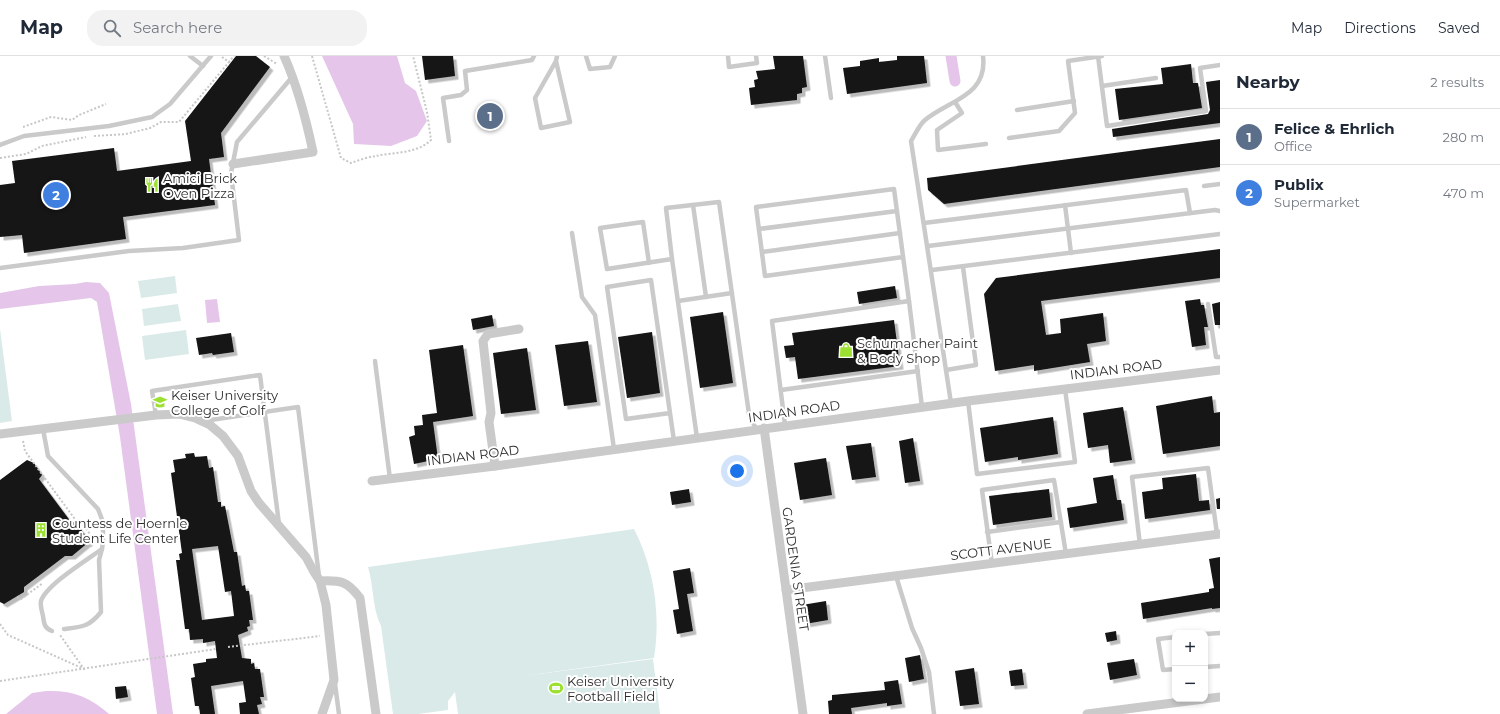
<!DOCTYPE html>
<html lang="en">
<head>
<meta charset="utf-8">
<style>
  body { margin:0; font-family:Montserrat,sans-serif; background:#f2f2f3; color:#1f2937 }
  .controls { position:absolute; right:12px; bottom:12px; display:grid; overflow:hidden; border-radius:8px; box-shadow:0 2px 6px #0003 }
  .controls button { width:36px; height:36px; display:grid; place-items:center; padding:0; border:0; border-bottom:1px solid #e0e1e3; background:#fff; color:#1f2937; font:20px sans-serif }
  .you { position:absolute; left:737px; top:415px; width:14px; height:14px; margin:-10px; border:3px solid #fff; border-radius:50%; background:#1a73e8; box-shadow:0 0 0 6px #1a73e833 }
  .badge { display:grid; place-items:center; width:26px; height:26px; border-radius:50%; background:#0f766e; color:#fff; font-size:13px; font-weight:700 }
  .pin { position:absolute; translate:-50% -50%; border:2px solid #fff; box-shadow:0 1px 4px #0006 }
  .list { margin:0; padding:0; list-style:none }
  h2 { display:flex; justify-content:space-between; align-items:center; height:52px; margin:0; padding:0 16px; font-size:17px }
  h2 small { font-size:13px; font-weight:400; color:#747a83 }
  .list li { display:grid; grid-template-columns:26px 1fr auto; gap:12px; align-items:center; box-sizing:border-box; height:56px; padding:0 16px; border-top:1px solid #e0e1e3 }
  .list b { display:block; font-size:15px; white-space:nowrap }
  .list p { margin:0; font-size:13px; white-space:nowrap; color:#747a83 }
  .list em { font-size:13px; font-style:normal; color:#747a83 }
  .icon { flex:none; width:22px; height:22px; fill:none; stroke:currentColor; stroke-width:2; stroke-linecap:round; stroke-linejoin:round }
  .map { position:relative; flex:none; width:1220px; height:658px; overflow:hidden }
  header { display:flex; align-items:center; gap:24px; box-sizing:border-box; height:56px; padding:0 20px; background:#fff; border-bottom:1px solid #e0e1e3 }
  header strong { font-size:19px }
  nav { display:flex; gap:22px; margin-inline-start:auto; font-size:14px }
  .search { width:280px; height:36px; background:#f2f2f3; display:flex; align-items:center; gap:10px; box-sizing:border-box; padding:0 14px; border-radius:16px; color:#747a83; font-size:15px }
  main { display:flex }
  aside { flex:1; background:#fff }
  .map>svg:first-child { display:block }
</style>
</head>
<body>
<header>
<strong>Map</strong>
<div class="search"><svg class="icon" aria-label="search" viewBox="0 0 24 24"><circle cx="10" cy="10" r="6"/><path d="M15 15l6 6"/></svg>Search here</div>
<nav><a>Map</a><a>Directions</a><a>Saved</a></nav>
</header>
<main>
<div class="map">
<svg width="1220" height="658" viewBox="0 0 1220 658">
  <defs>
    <filter id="shadow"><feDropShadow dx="3.5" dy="3.5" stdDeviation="0" flood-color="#0004"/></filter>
  </defs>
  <rect width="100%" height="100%" fill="#fff"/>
  <g fill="#daeae9">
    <polygon points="175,220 177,237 141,242 138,225"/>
    <polygon points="178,248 181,265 144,270 142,253"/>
    <polygon points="0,273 12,365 0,367"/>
    <polygon points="186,274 189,298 145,304 142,280"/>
    <path d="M634 473C654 512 661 558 654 602L516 621 653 603 660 658H458L455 636 448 645V654L418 658H393L381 570C372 552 374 531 368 511Z"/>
  </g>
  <g fill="#e5c6ea">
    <polygon points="322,0 397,0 405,27 416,35 427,65 417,80 391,90 354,88 353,68"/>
    <polygon points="86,226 100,227 109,237 131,348 173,658 157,658 120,381 97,246 91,242 0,253 0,237 39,230 75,228"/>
    <polygon points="217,243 220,266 207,267 205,244"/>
    <path d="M46 635C72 634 90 641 109 658H6L32 637Z"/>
  </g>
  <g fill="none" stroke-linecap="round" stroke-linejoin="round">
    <polyline stroke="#e5c6ea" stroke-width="11" points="951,0 955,25"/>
  </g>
  <g fill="#141414" fill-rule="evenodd" filter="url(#shadow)">
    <polygon points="236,0 256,0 270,11 221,77 224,101 209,103 215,149 123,161 126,183 24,197 22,179 0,181 0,129 15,127 12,105 114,92 117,115 191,105 185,65"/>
    <polygon points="422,0 453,0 455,20 425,24"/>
    <polygon points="773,0 803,0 807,31 802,32 802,37 797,38 797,44 751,49 749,32 755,31 754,24 758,23 756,15 775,13"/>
    <polygon points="897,0 924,0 927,27 847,38 843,12 860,10 860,5 879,2 879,6 897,4"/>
    <polygon points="1191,8 1193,27 1198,27 1202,52 1119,64 1115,33 1163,28 1161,12"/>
    <polygon points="1220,24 1220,67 1113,81 1112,73 1208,58 1210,54 1206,26"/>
    <polygon points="1220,83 1220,111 944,148 928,134 927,122"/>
    <polygon points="1220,193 1220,222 1041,245 1046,279 1061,277 1060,263 1103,257 1106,285 1087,288 1090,306 1034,315 1034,309 995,315 984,238 996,222"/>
    <polygon points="895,230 897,242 859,248 857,236"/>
    <polygon points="1200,243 1201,249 1204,249 1208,271 1204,271 1206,289 1192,291 1185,245"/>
    <polygon points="1220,246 1220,269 1215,269 1212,248"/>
    <polygon points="723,256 733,327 700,332 690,261"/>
    <polygon points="492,259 494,270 473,274 471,263"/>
    <polygon points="894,264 900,310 798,323 795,301 786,302 784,290 794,289 792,277"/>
    <polygon points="652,276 660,337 627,342 618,281"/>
    <polygon points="231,277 234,296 213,299 212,297 199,299 196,282"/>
    <polygon points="588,285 597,346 564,350 555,289"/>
    <polygon points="463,289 473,360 433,366 438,403 414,408 409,381 415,379 414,370 423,369 422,359 437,357 429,294"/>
    <polygon points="527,292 536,354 501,358 493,297"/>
    <polygon points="1212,340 1214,357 1220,356 1220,390 1163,398 1156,350"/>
    <polygon points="1123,351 1132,404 1110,407 1108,389 1088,392 1083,357"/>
    <polygon points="1053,361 1058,398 1018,404 1018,401 985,406 980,372"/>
    <polygon points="913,382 920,425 905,427 899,385"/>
    <polygon points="871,387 876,421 852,424 846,390"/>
    <path d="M194 397 195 401 207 400 209 412 213 411 218 446H221V451L225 450 234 496H237L242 530 245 529 246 535H249L253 564H249L250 570 247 571 248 575 238 579 242 602 251 603V608L254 607 255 613H260L264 641H260L262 648 257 649 259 658H240L239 647 246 646 243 625 211 630 215 658H200L199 650H195L191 622 195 621 193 608 206 606V603L217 602 215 585 203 587V583L190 584 189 573H185L176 504H180L179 498 182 497 171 417 175 416 173 404 186 402 185 398ZM218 490 225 536 231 535 234 560 202 564 192 493Z"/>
    <polygon points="826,402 832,439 800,444 794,407"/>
    <polygon points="27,404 34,407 42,419 39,423 71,466 75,466 90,485 72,500 65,500 24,531 24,536 4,548 0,546 0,424"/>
    <polygon points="1196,418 1199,445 1209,444 1210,454 1145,463 1142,436 1163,433 1162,422"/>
    <polygon points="1113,419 1117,444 1121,444 1124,464 1070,472 1067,452 1097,447 1093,422"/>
    <polygon points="689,433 691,446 672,449 670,436"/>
    <polygon points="1049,433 1052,461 993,469 989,440"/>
    <polygon points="1220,442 1220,453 1217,453 1216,443"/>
    <polygon points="1220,501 1220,552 1212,553 1212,552 1143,563 1141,547 1209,536 1209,533 1214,532 1209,503"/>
    <polygon points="690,512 694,537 687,538 693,575 677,578 673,554 679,553 673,515"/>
    <polygon points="826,545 828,564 805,568 802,549"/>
    <polygon points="1116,575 1117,584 1107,586 1105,577"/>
    <polygon points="920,599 924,623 909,626 905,602"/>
    <polygon points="1134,603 1137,619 1110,624 1107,607"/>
    <polygon points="974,612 979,648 960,650 955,615"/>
    <polygon points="1022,613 1024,629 1011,630 1009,615"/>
    <polygon points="898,624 902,648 887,650 887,647 851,652 852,658 829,658 828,645 832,644 832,639 885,634 884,626"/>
    <polygon points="126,630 128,641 116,643 115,631"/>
  </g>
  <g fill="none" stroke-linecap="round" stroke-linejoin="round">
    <g stroke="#c7c7c7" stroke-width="2" stroke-dasharray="2 2" stroke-linecap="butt">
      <polyline points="264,0 277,8"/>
      <path d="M312 0 341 102 351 107C359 104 368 101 376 100 393 96 417 98 431 84L427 56 413 0"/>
      <polyline points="222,1 229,6 234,0"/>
      <polyline points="23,71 51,61 72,64 79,59 106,48"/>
      <polyline points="94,80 126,78 150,72 161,66 179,66 229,6"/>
      <polyline points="0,102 26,98 42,90 86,81"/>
      <polyline points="23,385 25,395 77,466 79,464 94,483 91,491"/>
      <polyline points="17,541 21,543 43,527"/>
      <polyline points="0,568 8,579 84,613 60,579"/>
      <polyline points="228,591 320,580"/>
      <polyline points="0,625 216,593"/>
    </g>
    <g stroke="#cacaca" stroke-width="4.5">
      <polyline points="190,0 203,10"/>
      <polyline points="586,0 590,13 610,11 615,0"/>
      <polyline points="728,0 729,11 757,7 756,0"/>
      <polyline points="825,0 831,42"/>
      <polyline points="1098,0 1107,70 1206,55 1200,12 1220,9"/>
      <polyline points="556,5 570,66 541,72 535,42 556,5 557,0"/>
      <polyline points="1102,30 1156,22"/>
      <polyline points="955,46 962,57 937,74 938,94 986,88"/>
      <polyline points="1017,54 1074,45"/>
      <polyline points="1009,82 1059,75 1075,57 1068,5 1102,0"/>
      <polyline points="449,85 443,42 461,39 467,34 465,15 532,4 534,0"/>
      <polyline points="0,89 24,80 109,70 152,61 170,48 211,0"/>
      <polyline points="1204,130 1220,128"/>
      <polyline points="693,149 706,241"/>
      <polyline points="1065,149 1071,197"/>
      <polyline points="924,167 1186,134 1190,157"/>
      <polyline points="759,173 897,155"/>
      <polyline points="572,177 582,241 595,259 614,393"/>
      <polyline points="928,190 1215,154 1220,155"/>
      <polyline points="762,196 900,177"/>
      <polyline points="903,201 765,220 756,151 894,133 909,245"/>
      <polyline points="672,203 666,152 719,146 749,358 756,373"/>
      <polyline points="649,207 643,166 600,172 607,213 672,203 697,382"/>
      <polyline points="0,212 129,195 183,192 239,184 231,117 237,86 293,20"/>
      <polyline points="932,214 1220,178"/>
      <polyline points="678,245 732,237"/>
      <polyline points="1208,248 1216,301 1220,301"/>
      <polyline points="375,305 390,423"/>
      <polyline points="946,314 976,309 963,211"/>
      <polyline points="781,334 918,315"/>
      <polyline points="968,345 977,418 1075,406 1065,333"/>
      <path d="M951 347 911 85C915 79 919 69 925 64 949 44 988 40 983 0"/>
      <polyline points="670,357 626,363 607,231 651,224 674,385"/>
      <polyline points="156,359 152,335 260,319 279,468"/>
      <polyline points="204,365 298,351 319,520"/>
      <polyline points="785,369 772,265 909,245 922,351"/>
      <polyline points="43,373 48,400 98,453 103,466 103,486 102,493"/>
      <polyline points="987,476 1061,466"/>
      <polyline points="1140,489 1132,421 1208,412 1217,478"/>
      <polyline points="992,508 982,434 1054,424 1066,498"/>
      <polyline points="896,520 912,572 921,592 929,616 934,658"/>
      <path d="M52 575C44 572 44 567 43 560 42 556 40 549 41 545 46 529 87 504 102 493L99 504 101 556C89 571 82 571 64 573"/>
      <polyline points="1205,578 1220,577"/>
      <polyline points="1175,581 1158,583 1163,614 1175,613"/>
      <polyline points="1205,611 1220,610"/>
      <polyline points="335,628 339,658"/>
    </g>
    <g stroke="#cacaca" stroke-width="9">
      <path d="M233 108 313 96C306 63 298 31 284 0"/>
      <polyline points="764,372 803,658"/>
      <polyline points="0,378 156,359 179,358 195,362 210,369 223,380 238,400 251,435 259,447 306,501 314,516 320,525 326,549 334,624 322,658"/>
      <polyline points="495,410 489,366 491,357 483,285 488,278 519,273"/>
      <polyline points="372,425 495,410 968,345 1220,314"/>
      <path d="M320 525C341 524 347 525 360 542L376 658"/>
      <polyline points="786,534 1220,478"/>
      <polyline points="1087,658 1220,641"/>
    </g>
  </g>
  <defs>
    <symbol id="restaurant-bare" viewBox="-9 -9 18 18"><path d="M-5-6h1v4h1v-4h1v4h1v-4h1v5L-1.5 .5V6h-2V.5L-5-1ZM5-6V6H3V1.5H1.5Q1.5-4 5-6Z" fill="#9ce131" stroke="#fff" stroke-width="2.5" paint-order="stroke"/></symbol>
    <symbol id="shop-bare" viewBox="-9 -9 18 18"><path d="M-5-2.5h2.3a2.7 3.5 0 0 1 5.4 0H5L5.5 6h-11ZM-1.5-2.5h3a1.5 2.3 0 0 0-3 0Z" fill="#9ce131" stroke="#fff" stroke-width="2.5" paint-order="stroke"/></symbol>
    <symbol id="university-bare" viewBox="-9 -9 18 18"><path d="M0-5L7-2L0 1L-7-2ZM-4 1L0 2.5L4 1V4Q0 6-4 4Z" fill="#9ce131" stroke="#fff" stroke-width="2.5" paint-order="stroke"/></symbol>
    <symbol id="building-bare" viewBox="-9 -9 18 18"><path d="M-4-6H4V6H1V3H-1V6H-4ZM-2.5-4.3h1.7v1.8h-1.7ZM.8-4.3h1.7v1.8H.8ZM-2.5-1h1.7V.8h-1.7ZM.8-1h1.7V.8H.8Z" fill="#9ce131" stroke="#fff" stroke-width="2.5" paint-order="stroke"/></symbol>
    <symbol id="stadium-bare" viewBox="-9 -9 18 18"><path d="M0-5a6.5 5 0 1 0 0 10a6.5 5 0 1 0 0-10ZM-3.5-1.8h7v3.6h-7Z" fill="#9ce131" stroke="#fff" stroke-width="2.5" paint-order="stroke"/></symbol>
  </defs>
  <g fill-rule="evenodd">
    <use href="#restaurant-bare" x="142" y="119" width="20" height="20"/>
    <use href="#shop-bare" x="836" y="284" width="20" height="20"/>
    <use href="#university-bare" x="150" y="336" width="20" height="20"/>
    <use href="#building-bare" x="31" y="464" width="20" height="20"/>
    <use href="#stadium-bare" x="546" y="622" width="20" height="20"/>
  </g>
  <g text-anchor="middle" stroke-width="4" stroke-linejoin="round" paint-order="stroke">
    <g font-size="13" fill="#2d2d2d" stroke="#fff" text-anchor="start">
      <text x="163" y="127">Amici Brick<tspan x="163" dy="15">Oven Pizza</tspan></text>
      <text x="857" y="292">Schumacher Paint<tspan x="857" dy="15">&amp; Body Shop</tspan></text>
      <text x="171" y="344">Keiser University<tspan x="171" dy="15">College of Golf</tspan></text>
      <text x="52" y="472">Countess de Hoernle<tspan x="52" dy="15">Student Life Center</tspan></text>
      <text x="567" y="630">Keiser University<tspan x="567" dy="15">Football Field</tspan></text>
    </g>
    <g font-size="13" fill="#2d2d2d" stroke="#fff">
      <text transform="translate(1116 313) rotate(-7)" y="5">INDIAN ROAD</text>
      <text transform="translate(794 355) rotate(-8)" y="5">INDIAN ROAD</text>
      <text transform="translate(473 399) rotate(-7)" y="5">INDIAN ROAD</text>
      <text transform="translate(1001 493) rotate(-7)" y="5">SCOTT AVENUE</text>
      <text transform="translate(796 513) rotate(82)" y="5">GARDENIA STREET</text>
    </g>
  </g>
</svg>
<div class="controls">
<button>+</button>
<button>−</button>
</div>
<div class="you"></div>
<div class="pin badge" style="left:490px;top:60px;background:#5c6f8a">1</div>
<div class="pin badge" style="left:56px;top:139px;background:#3f7fe0">2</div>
</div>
<aside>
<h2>Nearby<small>2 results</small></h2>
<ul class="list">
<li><span class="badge" style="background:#5c6f8a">1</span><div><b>Felice &amp; Ehrlich</b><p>Office</p></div><em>280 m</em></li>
<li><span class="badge" style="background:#3f7fe0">2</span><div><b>Publix</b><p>Supermarket</p></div><em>470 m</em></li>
</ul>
</aside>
</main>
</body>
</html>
